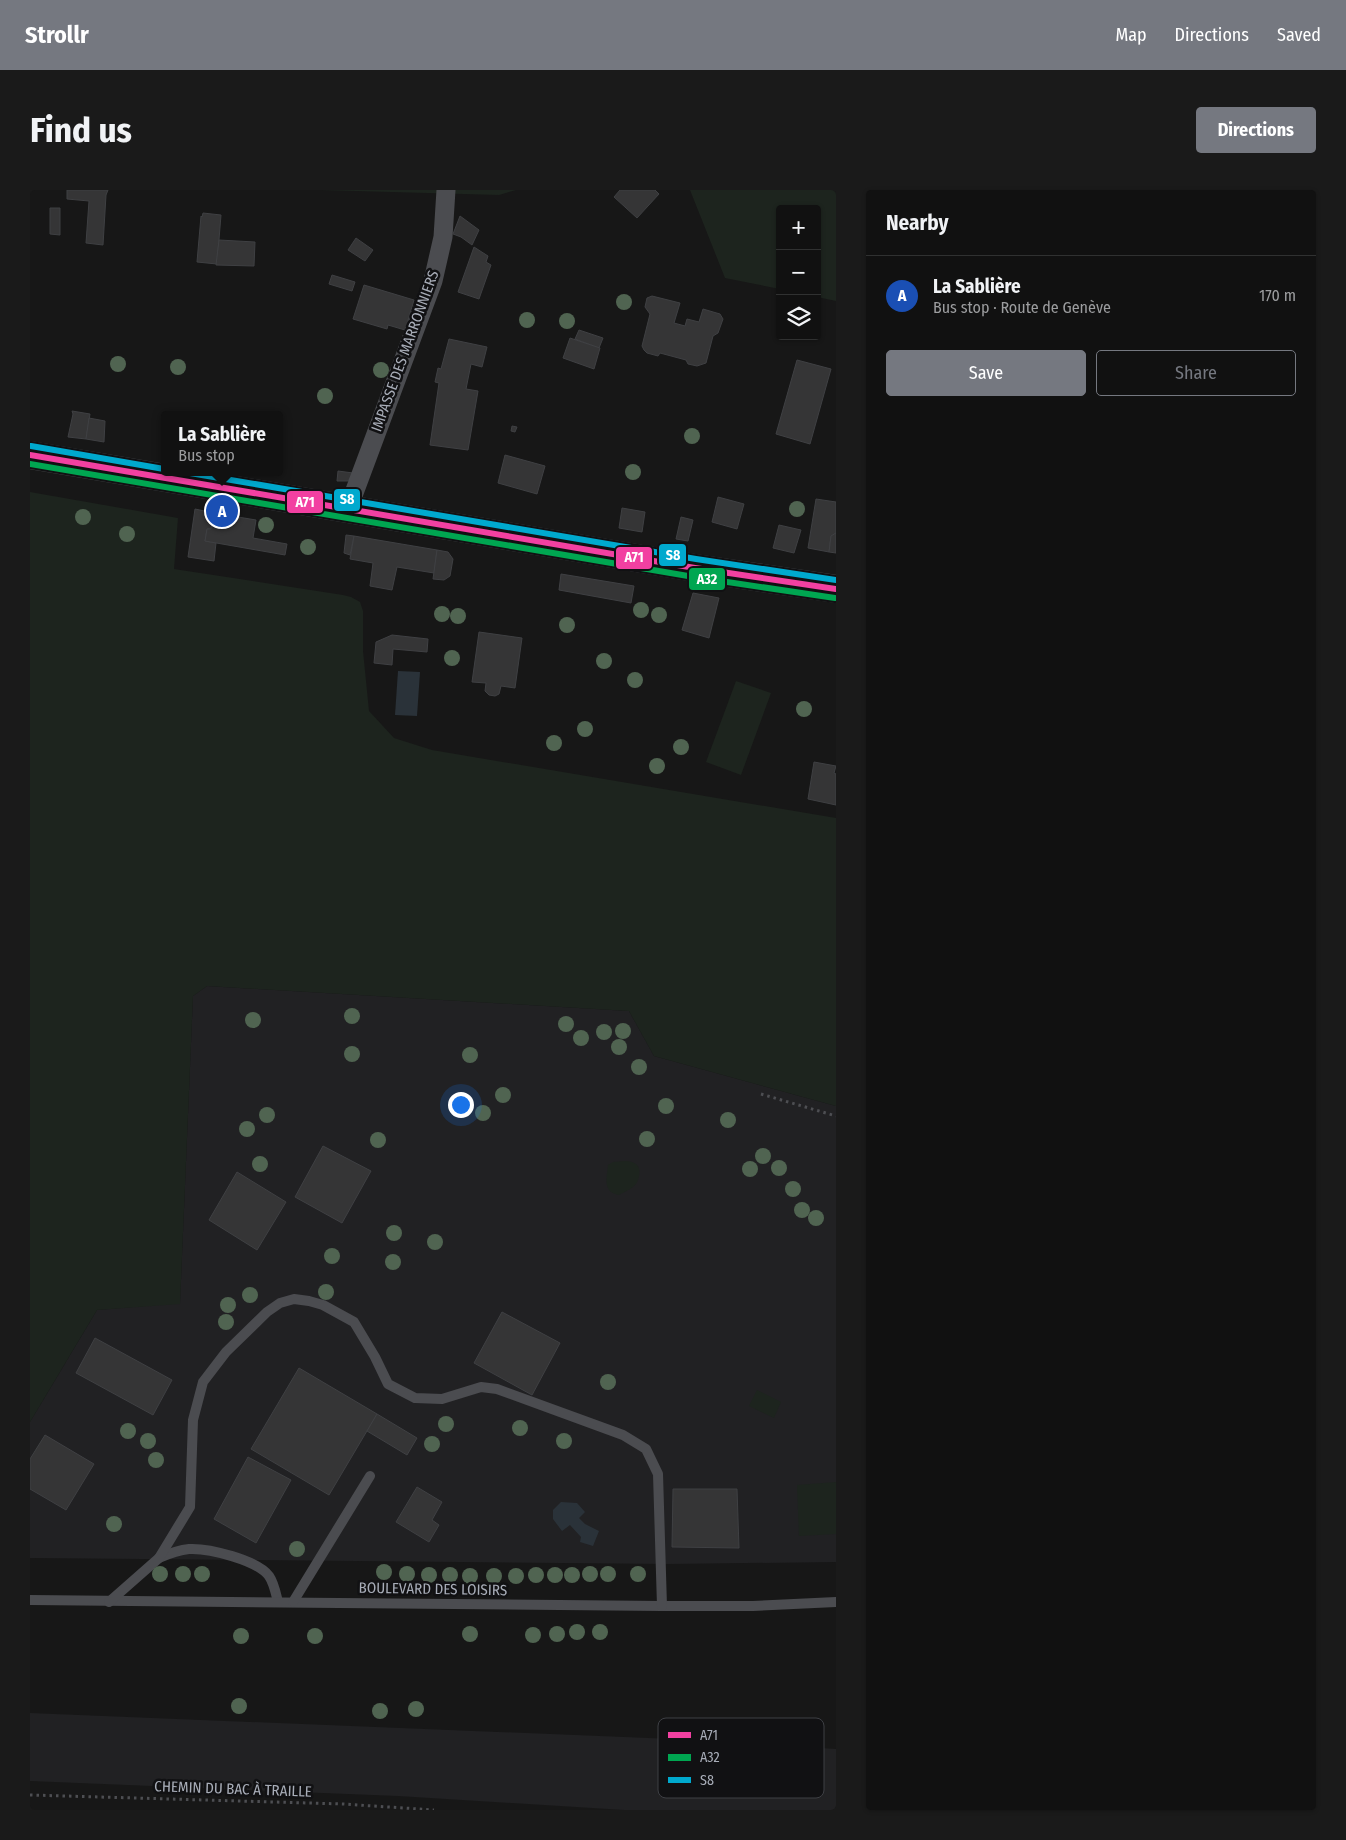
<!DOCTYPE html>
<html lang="en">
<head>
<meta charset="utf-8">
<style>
  body { margin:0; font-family:"Fira Sans Condensed",sans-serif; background:#1a1a1a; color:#f1f3f6 }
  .controls { position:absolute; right:15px; top:15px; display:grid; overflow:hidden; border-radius:5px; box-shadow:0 1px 4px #0004 }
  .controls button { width:45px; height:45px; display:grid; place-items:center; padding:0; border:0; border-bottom:1px solid #303131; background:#111; color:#f1f3f6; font:25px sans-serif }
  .you { position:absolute; left:430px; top:914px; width:18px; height:18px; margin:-12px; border:4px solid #fff; border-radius:50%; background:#1a73e8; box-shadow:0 0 0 8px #1a73e833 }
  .badge { display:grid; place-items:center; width:32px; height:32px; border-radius:50%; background:#757880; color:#fff; font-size:16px; font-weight:700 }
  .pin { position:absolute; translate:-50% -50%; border:2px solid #fff; box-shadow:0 1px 5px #0006 }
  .popup { position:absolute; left:131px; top:221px; width:122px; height:65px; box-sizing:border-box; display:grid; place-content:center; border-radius:5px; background:#111; filter:drop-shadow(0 1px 4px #0005); font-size:16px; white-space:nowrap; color:#9c9d9f }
  .popup b { font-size:19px; color:#f1f3f6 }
  .popup::after { content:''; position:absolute; left:50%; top:100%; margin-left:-10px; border:10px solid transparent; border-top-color:#111 }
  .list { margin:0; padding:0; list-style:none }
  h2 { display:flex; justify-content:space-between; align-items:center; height:65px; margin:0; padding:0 20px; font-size:21px }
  h2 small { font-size:16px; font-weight:400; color:#9c9d9f }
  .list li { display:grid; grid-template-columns:32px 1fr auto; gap:15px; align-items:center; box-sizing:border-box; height:80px; padding:0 20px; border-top:1px solid #303131 }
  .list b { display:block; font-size:19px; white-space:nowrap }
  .list p { margin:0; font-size:16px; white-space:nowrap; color:#9c9d9f }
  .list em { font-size:16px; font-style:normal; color:#9c9d9f }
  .actions { display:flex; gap:10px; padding:15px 20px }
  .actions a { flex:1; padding:11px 0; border:1px solid #757880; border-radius:5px; text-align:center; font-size:18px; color:#757880 }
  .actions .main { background:#757880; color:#fff }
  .icon { flex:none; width:28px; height:28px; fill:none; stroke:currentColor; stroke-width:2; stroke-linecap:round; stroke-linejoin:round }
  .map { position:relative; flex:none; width:806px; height:1620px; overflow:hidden; border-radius:5px }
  header { display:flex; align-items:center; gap:30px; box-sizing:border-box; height:70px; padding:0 25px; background:#757880; color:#fff }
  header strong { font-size:24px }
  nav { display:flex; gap:28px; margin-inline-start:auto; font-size:18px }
  .intro { display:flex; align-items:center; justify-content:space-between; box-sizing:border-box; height:120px; padding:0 30px }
  h1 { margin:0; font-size:35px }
  .button { padding:12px 22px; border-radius:5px; background:#757880; color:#fff; font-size:18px; font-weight:700 }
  main { display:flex; gap:30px; padding:0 30px }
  aside { flex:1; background:#111; border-radius:5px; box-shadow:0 1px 4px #0004 }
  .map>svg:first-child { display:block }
</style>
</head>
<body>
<header>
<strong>Strollr</strong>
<nav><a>Map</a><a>Directions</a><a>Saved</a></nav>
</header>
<div class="intro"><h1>Find us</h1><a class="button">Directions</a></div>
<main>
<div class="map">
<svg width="806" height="1620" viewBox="0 0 806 1620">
  <rect width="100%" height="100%" fill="#171717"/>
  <g fill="#212123">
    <polygon points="177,796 599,821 624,866 806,916 806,1372 639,1374 0,1368 0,1232 67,1120 150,1113 163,806"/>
    <polygon points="0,1523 643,1549 806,1559 806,1620 594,1620 368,1606 0,1591"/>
  </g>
  <g fill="#1d241e">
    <polygon points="289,0 486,0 469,5"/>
    <polygon points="660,0 806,0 806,111 787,107 787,19 750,19 750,99 695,88"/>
    <polygon points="0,302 148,328 144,379 313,405 321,407 330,412 333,421 333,461 339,521 364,548 402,560 806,628 806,916 624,866 599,821 177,796 163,806 150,1114 67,1120 0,1232"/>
    <polygon points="706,491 741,503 711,585 676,572"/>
    <path d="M583 972C590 972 598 970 604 973 612 976 610 988 606 994 602 999 594 1002 589 1005 572 1002 577 988 578 975Z"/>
    <polygon points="727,1200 751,1212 744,1228 719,1216"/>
    <polygon points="806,1292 806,1344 769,1346 767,1295"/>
  </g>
  <g fill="#2a3239">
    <polygon points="368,481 390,482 387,526 365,525"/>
    <polygon points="531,1312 547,1313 555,1322 549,1328 555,1334 569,1341 563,1356 550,1352 551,1347 540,1335 532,1341 523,1329 523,1320"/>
  </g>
  <g fill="#353536" stroke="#3f4043">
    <polygon points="37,0 78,0 76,5 73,55 56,53 59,11 37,9"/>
    <polygon points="590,0 625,0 629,4 607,28 584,7"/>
    <polygon points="20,18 30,18 30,45 20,44"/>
    <polygon points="173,23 191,25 187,74 167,72 171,26 172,27"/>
    <polygon points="430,26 449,40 442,55 431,47 423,44"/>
    <polygon points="326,48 343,60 335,71 318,60"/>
    <polygon points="189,50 225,52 224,76 186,75"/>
    <polygon points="444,57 458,66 456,72 461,75 449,109 428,102"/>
    <polygon points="302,85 325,92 322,101 299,94"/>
    <polygon points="334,95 384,110 375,140 358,135 357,139 323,129"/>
    <polygon points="622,106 650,113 644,133 655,136 657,129 669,132 673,119 690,124 693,129 688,143 683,146 676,173 667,176 658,174 656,170 630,163 628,166 617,163 614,160 612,156 620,124 615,117 617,108"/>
    <polygon points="549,140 573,148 569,158 545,149"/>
    <polygon points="540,148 570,158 564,179 533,168"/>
    <polygon points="419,149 457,157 452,177 441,174 436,199 448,201 438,260 400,255 409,193 405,192 408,178 411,179"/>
    <polygon points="767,170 801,179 780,254 746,244"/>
    <polygon points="42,221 60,224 56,249 38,247 43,224"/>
    <polygon points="59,228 75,231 74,252 56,249"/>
    <polygon points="482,236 487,237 485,242 481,241"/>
    <polygon points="475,265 515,276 507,304 468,293"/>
    <polygon points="308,281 323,283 318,291 307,291"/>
    <polygon points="688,307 714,314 707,339 682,332"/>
    <polygon points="786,309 806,312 806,343 801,346 799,362 778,358"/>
    <polygon points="592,318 615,322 612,342 589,338"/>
    <polygon points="165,319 184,323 181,339 177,339 175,351 186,353 184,371 158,367"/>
    <polygon points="184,323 226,330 223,348 257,354 255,365 175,351 177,339 181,339"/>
    <polygon points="651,327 663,330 658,351 646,349"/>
    <polygon points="749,335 771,340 764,363 743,358"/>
    <polygon points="806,343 806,363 799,362 801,346"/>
    <polygon points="316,345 324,346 320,365 314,363"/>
    <polygon points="324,346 407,360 404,383 367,377 362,400 340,396 343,373 320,369"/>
    <polygon points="407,360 418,362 423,369 420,386 414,390 403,389"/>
    <polygon points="531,384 604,396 601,413 529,400"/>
    <polygon points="663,403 689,408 679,448 652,440"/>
    <polygon points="449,442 492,448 485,498 471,496 469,504 465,506 459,505 455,501 456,493 442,492"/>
    <polygon points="362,445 398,449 397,462 363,459 362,475 344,473 346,452"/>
    <polygon points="784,572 806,576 804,583 806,584 806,615 778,609"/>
    <polygon points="293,956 341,981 312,1033 265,1007"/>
    <polygon points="207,982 256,1012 227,1060 179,1030"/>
    <polygon points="472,1122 530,1153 502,1205 444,1173"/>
    <polygon points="65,1148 142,1190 123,1225 46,1183"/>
    <polygon points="269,1178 347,1224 299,1305 221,1259"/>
    <polygon points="347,1224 387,1248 377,1265 337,1241"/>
    <polygon points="15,1245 64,1274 36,1320 0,1299 0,1269"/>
    <polygon points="218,1267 261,1290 226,1353 184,1329"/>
    <polygon points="387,1297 412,1312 402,1330 409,1335 399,1352 366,1332"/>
    <polygon points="643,1299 707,1299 709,1358 642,1357"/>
  </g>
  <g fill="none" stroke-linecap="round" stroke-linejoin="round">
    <g stroke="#4d4e52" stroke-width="3" stroke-dasharray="2.5 4" stroke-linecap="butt">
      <polyline points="731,904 806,926"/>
      <polyline points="0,1605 313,1614 404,1620"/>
    </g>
    <g stroke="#4b4c50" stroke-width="10">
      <path d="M129 1368C138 1364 148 1360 159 1359 179 1358 227 1370 239 1386 244 1393 246 1404 248 1412"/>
      <polyline points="0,1410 632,1416 723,1416 806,1412"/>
      <polyline points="79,1412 129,1368 160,1317 163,1230 173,1192 196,1162 237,1122 250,1113 264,1109 279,1111 293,1115 324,1132 345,1167 358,1194 385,1208 412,1209 451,1197 467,1199 593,1245 616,1259 628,1284 632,1416"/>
      <polyline points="263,1412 340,1286"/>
    </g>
    <polyline stroke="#4b4c50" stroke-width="19" points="318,319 403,91 413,47 416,0"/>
    <polyline stroke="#4d4f52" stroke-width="28" points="0,265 665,378 806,399"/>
    <defs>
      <polyline id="bus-1" points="0,265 665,378 806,399"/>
      <polyline id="bus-2" points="0,274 664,387 805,408"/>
      <g id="bus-3">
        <polyline points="1,256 134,279"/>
        <polyline points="154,282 666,369 806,390"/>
      </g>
    </defs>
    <use href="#bus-1" stroke="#111113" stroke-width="10"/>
    <use href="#bus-2" stroke="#111113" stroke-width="10"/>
    <use href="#bus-3" stroke="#111113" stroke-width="10"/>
    <use href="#bus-1" stroke="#f240a1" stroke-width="6"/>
    <use href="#bus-2" stroke="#00a651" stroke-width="6"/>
    <use href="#bus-3" stroke="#00a9ce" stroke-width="6"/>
  </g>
  <g fill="#506451">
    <circle cx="594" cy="112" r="8"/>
    <circle cx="497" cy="130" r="8"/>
    <circle cx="537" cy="131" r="8"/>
    <circle cx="88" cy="174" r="8"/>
    <circle cx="148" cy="177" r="8"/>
    <circle cx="351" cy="180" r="8"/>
    <circle cx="295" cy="206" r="8"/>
    <circle cx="662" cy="246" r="8"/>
    <circle cx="603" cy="282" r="8"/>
    <circle cx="767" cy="319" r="8"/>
    <circle cx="53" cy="327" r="8"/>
    <circle cx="236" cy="335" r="8"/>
    <circle cx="97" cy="344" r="8"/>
    <circle cx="278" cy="357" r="8"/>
    <circle cx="611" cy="420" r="8"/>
    <circle cx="412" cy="424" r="8"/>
    <circle cx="629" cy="425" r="8"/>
    <circle cx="428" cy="426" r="8"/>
    <circle cx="537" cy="435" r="8"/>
    <circle cx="422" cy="468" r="8"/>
    <circle cx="574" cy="471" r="8"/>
    <circle cx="605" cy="490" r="8"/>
    <circle cx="774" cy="519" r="8"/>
    <circle cx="555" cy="539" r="8"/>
    <circle cx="524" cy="553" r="8"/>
    <circle cx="651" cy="557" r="8"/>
    <circle cx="627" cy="576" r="8"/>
    <circle cx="322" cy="826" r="8"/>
    <circle cx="223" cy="830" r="8"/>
    <circle cx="536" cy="834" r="8"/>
    <circle cx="593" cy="841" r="8"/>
    <circle cx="574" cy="842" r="8"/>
    <circle cx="551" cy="848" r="8"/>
    <circle cx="589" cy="857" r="8"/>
    <circle cx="322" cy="864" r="8"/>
    <circle cx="440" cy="865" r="8"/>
    <circle cx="609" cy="877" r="8"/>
    <circle cx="473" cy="905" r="8"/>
    <circle cx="636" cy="916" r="8"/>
    <circle cx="453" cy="923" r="8"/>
    <circle cx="237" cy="925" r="8"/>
    <circle cx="698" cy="930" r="8"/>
    <circle cx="217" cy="939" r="8"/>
    <circle cx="617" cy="949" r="8"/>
    <circle cx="348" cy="950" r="8"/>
    <circle cx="733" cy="966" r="8"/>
    <circle cx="230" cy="974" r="8"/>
    <circle cx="749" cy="978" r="8"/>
    <circle cx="720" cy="979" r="8"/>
    <circle cx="763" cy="999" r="8"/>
    <circle cx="772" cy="1020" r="8"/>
    <circle cx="786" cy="1028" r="8"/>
    <circle cx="364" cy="1043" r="8"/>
    <circle cx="405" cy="1052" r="8"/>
    <circle cx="302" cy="1066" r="8"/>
    <circle cx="363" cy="1072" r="8"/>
    <circle cx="296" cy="1102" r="8"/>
    <circle cx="220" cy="1105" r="8"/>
    <circle cx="198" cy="1115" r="8"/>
    <circle cx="196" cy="1132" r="8"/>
    <circle cx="578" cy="1192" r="8"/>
    <circle cx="416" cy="1234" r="8"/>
    <circle cx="490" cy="1238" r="8"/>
    <circle cx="98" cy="1241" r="8"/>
    <circle cx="118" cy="1251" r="8"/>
    <circle cx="534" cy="1251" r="8"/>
    <circle cx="402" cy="1254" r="8"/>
    <circle cx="126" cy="1270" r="8"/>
    <circle cx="84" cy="1334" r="8"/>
    <circle cx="267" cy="1359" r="8"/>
    <circle cx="354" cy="1382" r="8"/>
    <circle cx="130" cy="1384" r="8"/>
    <circle cx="153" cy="1384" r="8"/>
    <circle cx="172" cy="1384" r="8"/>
    <circle cx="377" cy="1384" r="8"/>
    <circle cx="560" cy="1384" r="8"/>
    <circle cx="578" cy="1384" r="8"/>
    <circle cx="608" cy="1384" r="8"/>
    <circle cx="399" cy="1385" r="8"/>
    <circle cx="420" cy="1385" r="8"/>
    <circle cx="506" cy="1385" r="8"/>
    <circle cx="525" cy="1385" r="8"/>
    <circle cx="542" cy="1385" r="8"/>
    <circle cx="440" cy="1386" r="8"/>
    <circle cx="464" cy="1386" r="8"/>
    <circle cx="486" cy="1386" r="8"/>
    <circle cx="547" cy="1442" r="8"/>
    <circle cx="570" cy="1442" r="8"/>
    <circle cx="440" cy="1444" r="8"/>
    <circle cx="527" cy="1444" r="8"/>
    <circle cx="503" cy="1445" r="8"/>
    <circle cx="211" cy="1446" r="8"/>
    <circle cx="285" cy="1446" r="8"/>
    <circle cx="209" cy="1516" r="8"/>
    <circle cx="386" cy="1519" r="8"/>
    <circle cx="350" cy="1521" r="8"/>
  </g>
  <g text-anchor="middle" stroke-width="5" stroke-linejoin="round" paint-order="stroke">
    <g font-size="15" fill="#a8adb8" stroke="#111113">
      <text transform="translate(375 161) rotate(-70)" y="5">IMPASSE DES MARRONNIERS</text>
      <text transform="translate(403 1399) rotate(1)" y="5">BOULEVARD DES LOISIRS</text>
      <text transform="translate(203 1599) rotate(2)" y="5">CHEMIN DU BAC À TRAILLE</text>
    </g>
  </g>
  <rect x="628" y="1528" width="166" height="80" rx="8" fill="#111113" stroke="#3e4045" stroke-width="1"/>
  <rect x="638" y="1542" width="23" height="6" fill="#f240a1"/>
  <rect x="638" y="1564" width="23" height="7" fill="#00a651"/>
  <rect x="638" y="1587" width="23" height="6" fill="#00a9ce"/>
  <g font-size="14" fill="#a8adb8">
    <text x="670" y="1550">A71</text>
    <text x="670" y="1572">A32</text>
    <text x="670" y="1595">S8</text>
  </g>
  <g stroke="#111113" stroke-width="2">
    <rect x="303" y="298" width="28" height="24" rx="5" fill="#00a9ce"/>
    <rect x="256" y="300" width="38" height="24" rx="5" fill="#f240a1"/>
    <rect x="628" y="353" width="29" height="24" rx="5" fill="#00a9ce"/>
    <rect x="585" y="356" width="38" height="24" rx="5" fill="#f240a1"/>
    <rect x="658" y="377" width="38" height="24" rx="5" fill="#00a651"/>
  </g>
  <g font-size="14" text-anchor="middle" font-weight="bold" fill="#fff">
    <text x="317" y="314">S8</text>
    <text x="275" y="317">A71</text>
    <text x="643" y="370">S8</text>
    <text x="604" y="372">A71</text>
    <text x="677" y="394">A32</text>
  </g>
</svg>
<div class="controls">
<button>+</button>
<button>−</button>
<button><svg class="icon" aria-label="layers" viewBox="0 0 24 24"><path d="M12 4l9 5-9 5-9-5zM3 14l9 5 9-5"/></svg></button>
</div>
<div class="you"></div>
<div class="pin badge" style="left:192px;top:321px;background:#1a4fb4">A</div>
<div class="popup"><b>La Sablière</b>Bus stop</div>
</div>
<aside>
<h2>Nearby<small></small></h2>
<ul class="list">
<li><span class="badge" style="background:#1a4fb4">A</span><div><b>La Sablière</b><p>Bus stop · Route de Genève</p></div><em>170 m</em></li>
</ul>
<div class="actions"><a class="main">Save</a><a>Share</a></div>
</aside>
</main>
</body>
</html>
